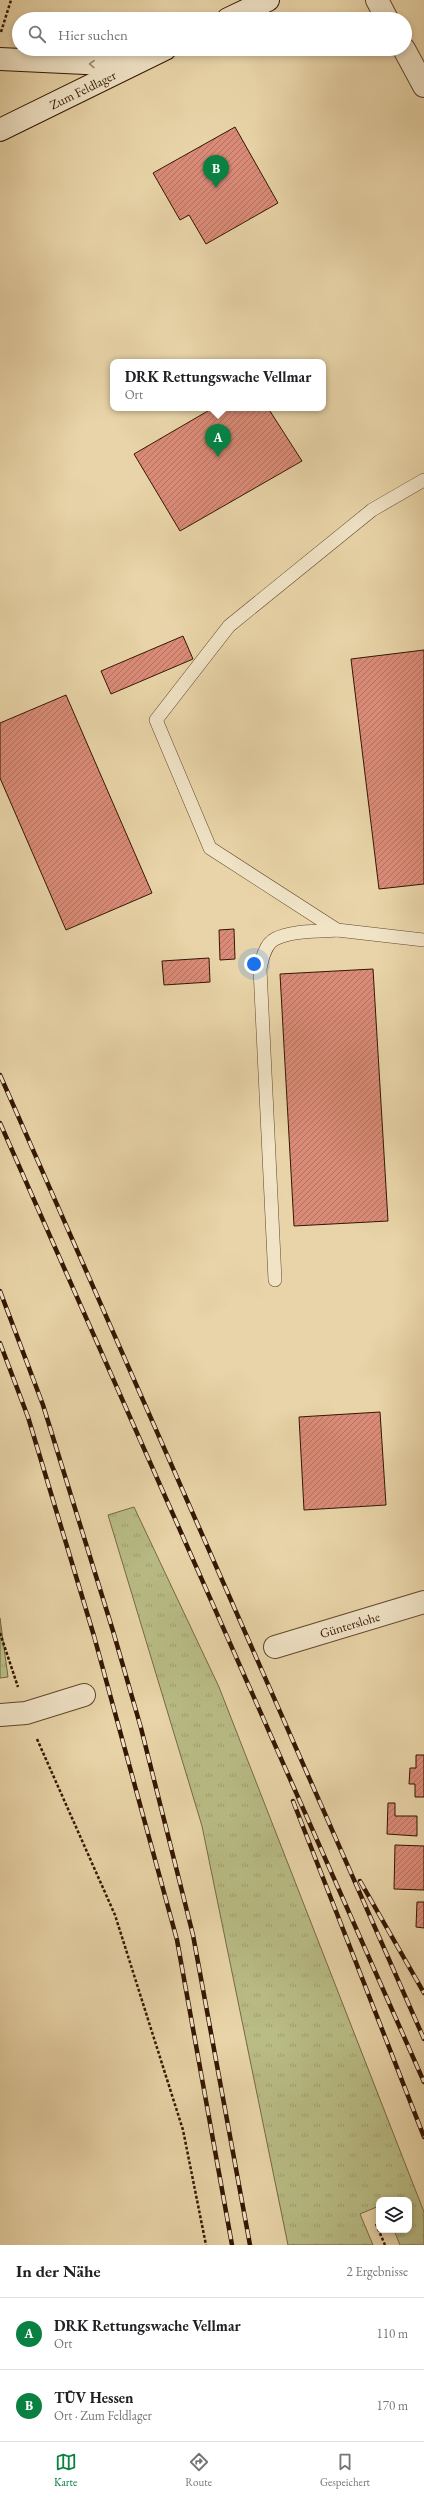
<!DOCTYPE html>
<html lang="de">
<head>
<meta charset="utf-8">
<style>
  body { margin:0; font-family:"EB Garamond",serif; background:#f6f6f6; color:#202124 }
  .controls { position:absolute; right:12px; bottom:12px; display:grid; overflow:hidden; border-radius:8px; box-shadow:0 2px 6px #0003 }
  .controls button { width:36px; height:36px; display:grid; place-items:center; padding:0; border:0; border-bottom:1px solid #e0e0e0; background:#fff; color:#202124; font:20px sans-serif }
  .you { position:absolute; left:254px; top:964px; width:14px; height:14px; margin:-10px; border:3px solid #fff; border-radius:50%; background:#1a73e8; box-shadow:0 0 0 6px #1a73e833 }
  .badge { display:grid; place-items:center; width:26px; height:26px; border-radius:50%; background:#0b8043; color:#fff; font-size:13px; font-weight:700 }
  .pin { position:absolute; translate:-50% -33px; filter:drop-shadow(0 1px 2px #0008) }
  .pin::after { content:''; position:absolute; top:21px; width:14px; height:12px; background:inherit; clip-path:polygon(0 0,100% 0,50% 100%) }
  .popup { position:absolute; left:110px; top:359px; width:216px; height:52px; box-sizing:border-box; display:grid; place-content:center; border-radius:8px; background:#fff; filter:drop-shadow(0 1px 3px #0005); font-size:13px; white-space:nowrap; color:#757577 }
  .popup b { font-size:15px; color:#202124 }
  .popup::after { content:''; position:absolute; left:50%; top:100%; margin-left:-8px; border:8px solid transparent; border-top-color:#fff }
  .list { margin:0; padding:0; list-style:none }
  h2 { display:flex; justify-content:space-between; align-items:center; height:52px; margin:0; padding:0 16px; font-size:17px }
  h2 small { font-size:13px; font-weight:400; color:#757577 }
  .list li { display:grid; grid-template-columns:26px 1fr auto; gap:12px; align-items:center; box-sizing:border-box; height:72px; padding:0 16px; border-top:1px solid #e0e0e0 }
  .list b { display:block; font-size:15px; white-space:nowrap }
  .list p { margin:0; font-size:13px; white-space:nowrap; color:#757577 }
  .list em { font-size:13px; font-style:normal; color:#757577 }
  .icon { flex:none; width:22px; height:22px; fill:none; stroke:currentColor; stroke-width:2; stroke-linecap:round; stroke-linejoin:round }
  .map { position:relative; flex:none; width:424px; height:2245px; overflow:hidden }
  .search { position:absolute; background:#fff; box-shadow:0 2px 6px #0003; left:12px; right:12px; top:12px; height:44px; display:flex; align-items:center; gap:10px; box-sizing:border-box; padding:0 14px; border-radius:22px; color:#757577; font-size:15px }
  .sheet { height:196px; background:#fff }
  nav { display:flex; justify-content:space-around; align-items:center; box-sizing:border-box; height:56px; border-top:1px solid #e0e0e0; background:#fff; font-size:11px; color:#757577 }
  nav a { display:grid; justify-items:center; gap:2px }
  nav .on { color:#0b8043 }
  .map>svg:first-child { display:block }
</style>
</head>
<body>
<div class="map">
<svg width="424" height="2245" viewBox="0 0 424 2245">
  <defs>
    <pattern id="grass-tufts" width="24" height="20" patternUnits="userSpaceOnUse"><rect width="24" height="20" fill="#b9bc85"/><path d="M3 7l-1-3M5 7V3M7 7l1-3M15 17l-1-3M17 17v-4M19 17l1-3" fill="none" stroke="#a0a171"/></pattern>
    <pattern id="building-hatch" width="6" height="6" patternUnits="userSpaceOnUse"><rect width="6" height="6" fill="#da8b78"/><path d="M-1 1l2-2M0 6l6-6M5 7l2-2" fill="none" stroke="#b27160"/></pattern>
  </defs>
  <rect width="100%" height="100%" fill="#e8d4a8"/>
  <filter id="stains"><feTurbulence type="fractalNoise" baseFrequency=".005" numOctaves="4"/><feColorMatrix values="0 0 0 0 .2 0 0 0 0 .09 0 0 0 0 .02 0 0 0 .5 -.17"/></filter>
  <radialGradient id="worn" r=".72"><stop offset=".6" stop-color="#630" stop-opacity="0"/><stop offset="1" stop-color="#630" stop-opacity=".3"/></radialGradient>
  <g fill="url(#grass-tufts)" stroke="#776944">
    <polygon points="134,1507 219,1687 424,2212 424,2245 400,2245 394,2230 409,2230 409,2200 379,2200 379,2206 360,2214 373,2245 288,2245 202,1826 108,1515"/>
    <polygon points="0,1618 8,1677 0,1678"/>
  </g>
  <g fill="url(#building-hatch)" stroke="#351603">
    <polygon points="235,127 278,203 206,244 189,215 180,220 153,173"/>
    <polygon points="213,408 268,408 302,461 180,531 134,454"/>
    <polygon points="183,636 193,659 111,694 101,671"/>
    <polygon points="424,650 424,884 379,889 351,659"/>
    <polygon points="66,695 152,893 66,930 0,778 0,723"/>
    <polygon points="234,929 235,959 220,960 219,930"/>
    <polygon points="209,958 210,982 164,985 162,961"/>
    <polygon points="373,969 388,1221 294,1226 280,974"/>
    <polygon points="380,1412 386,1505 304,1510 299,1417"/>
    <polygon points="416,1755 424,1755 424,1797 415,1797 415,1784 409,1784 410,1768 416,1768"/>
    <polygon points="388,1803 395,1803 395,1816 417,1816 417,1836 387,1834"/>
    <polygon points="395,1845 424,1846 424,1890 394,1889"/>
    <polygon points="417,1902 424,1902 424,1928 416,1927"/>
  </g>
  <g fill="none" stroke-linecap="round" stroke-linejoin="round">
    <defs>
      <g id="lane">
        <polyline points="424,480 372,510 229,626 156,720 210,848 337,930 424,940"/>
        <path d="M275 1280 260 969C262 959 265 944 275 939 292 930 318 932 337 930"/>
      </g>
      <g id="street">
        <polyline points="377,0 387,19"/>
        <polyline points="404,49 424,86"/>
        <path id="s1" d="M275 1647 424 1602"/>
        <polyline points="0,1715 26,1713 84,1695"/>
      </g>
      <g id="secondary">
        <polyline points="228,19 268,0"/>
        <polyline points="0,59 128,65"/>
        <path id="s2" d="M0 130 165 49"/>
      </g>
    </defs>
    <use href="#lane" stroke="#62462c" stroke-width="14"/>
    <use href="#street" stroke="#62462c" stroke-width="24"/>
    <use href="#secondary" stroke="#351603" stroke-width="24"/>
    <g stroke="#351603" stroke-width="2.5" stroke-dasharray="3 2" stroke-linecap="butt">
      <polyline points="1,32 11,0"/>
      <polyline points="0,1633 18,1687"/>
      <polyline points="37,1739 115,1915 183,2130 206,2245"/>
      <polyline points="376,2224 385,2245"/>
    </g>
    <use href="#lane" stroke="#f0e3c6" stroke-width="13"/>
    <use href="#street" stroke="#f0e3c6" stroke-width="22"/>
    <use href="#secondary" stroke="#f0e3c6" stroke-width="22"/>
    <defs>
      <g id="rail">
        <polyline points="0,1075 424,2039"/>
        <polyline points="0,1123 424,2082"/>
        <polyline points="0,1291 43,1405 113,1631 141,1728 193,1935 250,2245"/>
        <polyline points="0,1343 28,1417 94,1636 177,1940 232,2245"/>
        <polyline points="293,1801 424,2137"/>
        <polyline points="360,1881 424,1993"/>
      </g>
    </defs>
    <use href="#rail" stroke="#351603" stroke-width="4.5"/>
    <use href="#rail" stroke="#f0e3c6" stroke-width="3" stroke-dasharray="9" stroke-linecap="butt"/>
  </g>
  <defs><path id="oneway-chevron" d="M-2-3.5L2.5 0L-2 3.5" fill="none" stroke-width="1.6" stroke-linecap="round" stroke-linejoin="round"/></defs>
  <use stroke="#9c876e" href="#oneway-chevron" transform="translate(92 64) rotate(-178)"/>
  <g text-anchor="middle" stroke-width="4" stroke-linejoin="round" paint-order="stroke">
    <g font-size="13" fill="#351603" stroke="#f0e3c6">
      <text dy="5" stroke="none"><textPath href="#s2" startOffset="92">Zum Feldlager</textPath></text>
      <text dy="5" stroke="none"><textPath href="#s1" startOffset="78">Günterslohe</textPath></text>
    </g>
  </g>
  <rect width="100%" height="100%" filter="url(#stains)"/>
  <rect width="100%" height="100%" fill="url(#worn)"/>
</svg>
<div class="controls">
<button><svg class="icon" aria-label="layers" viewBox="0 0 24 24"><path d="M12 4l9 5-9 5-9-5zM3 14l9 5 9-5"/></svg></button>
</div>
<div class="you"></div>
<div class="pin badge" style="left:218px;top:457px">A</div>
<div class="popup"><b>DRK Rettungswache Vellmar</b>Ort</div>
<div class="pin badge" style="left:216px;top:188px">B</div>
<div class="search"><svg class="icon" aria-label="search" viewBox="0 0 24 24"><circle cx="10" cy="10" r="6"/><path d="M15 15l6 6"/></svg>Hier suchen</div>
</div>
<section class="sheet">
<h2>In der Nähe<small>2 Ergebnisse</small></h2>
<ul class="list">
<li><span class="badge">A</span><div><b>DRK Rettungswache Vellmar</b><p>Ort</p></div><em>110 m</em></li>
<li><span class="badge">B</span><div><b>TÜV Hessen</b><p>Ort · Zum Feldlager</p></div><em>170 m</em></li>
</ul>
</section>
<nav>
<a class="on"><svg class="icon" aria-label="map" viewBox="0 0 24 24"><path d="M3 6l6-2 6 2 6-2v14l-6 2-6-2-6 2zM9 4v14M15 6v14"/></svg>Karte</a>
<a><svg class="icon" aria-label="directions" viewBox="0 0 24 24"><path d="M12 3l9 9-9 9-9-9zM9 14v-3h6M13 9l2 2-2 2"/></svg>Route</a>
<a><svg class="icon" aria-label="saved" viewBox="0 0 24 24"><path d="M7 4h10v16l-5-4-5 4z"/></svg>Gespeichert</a>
</nav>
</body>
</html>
